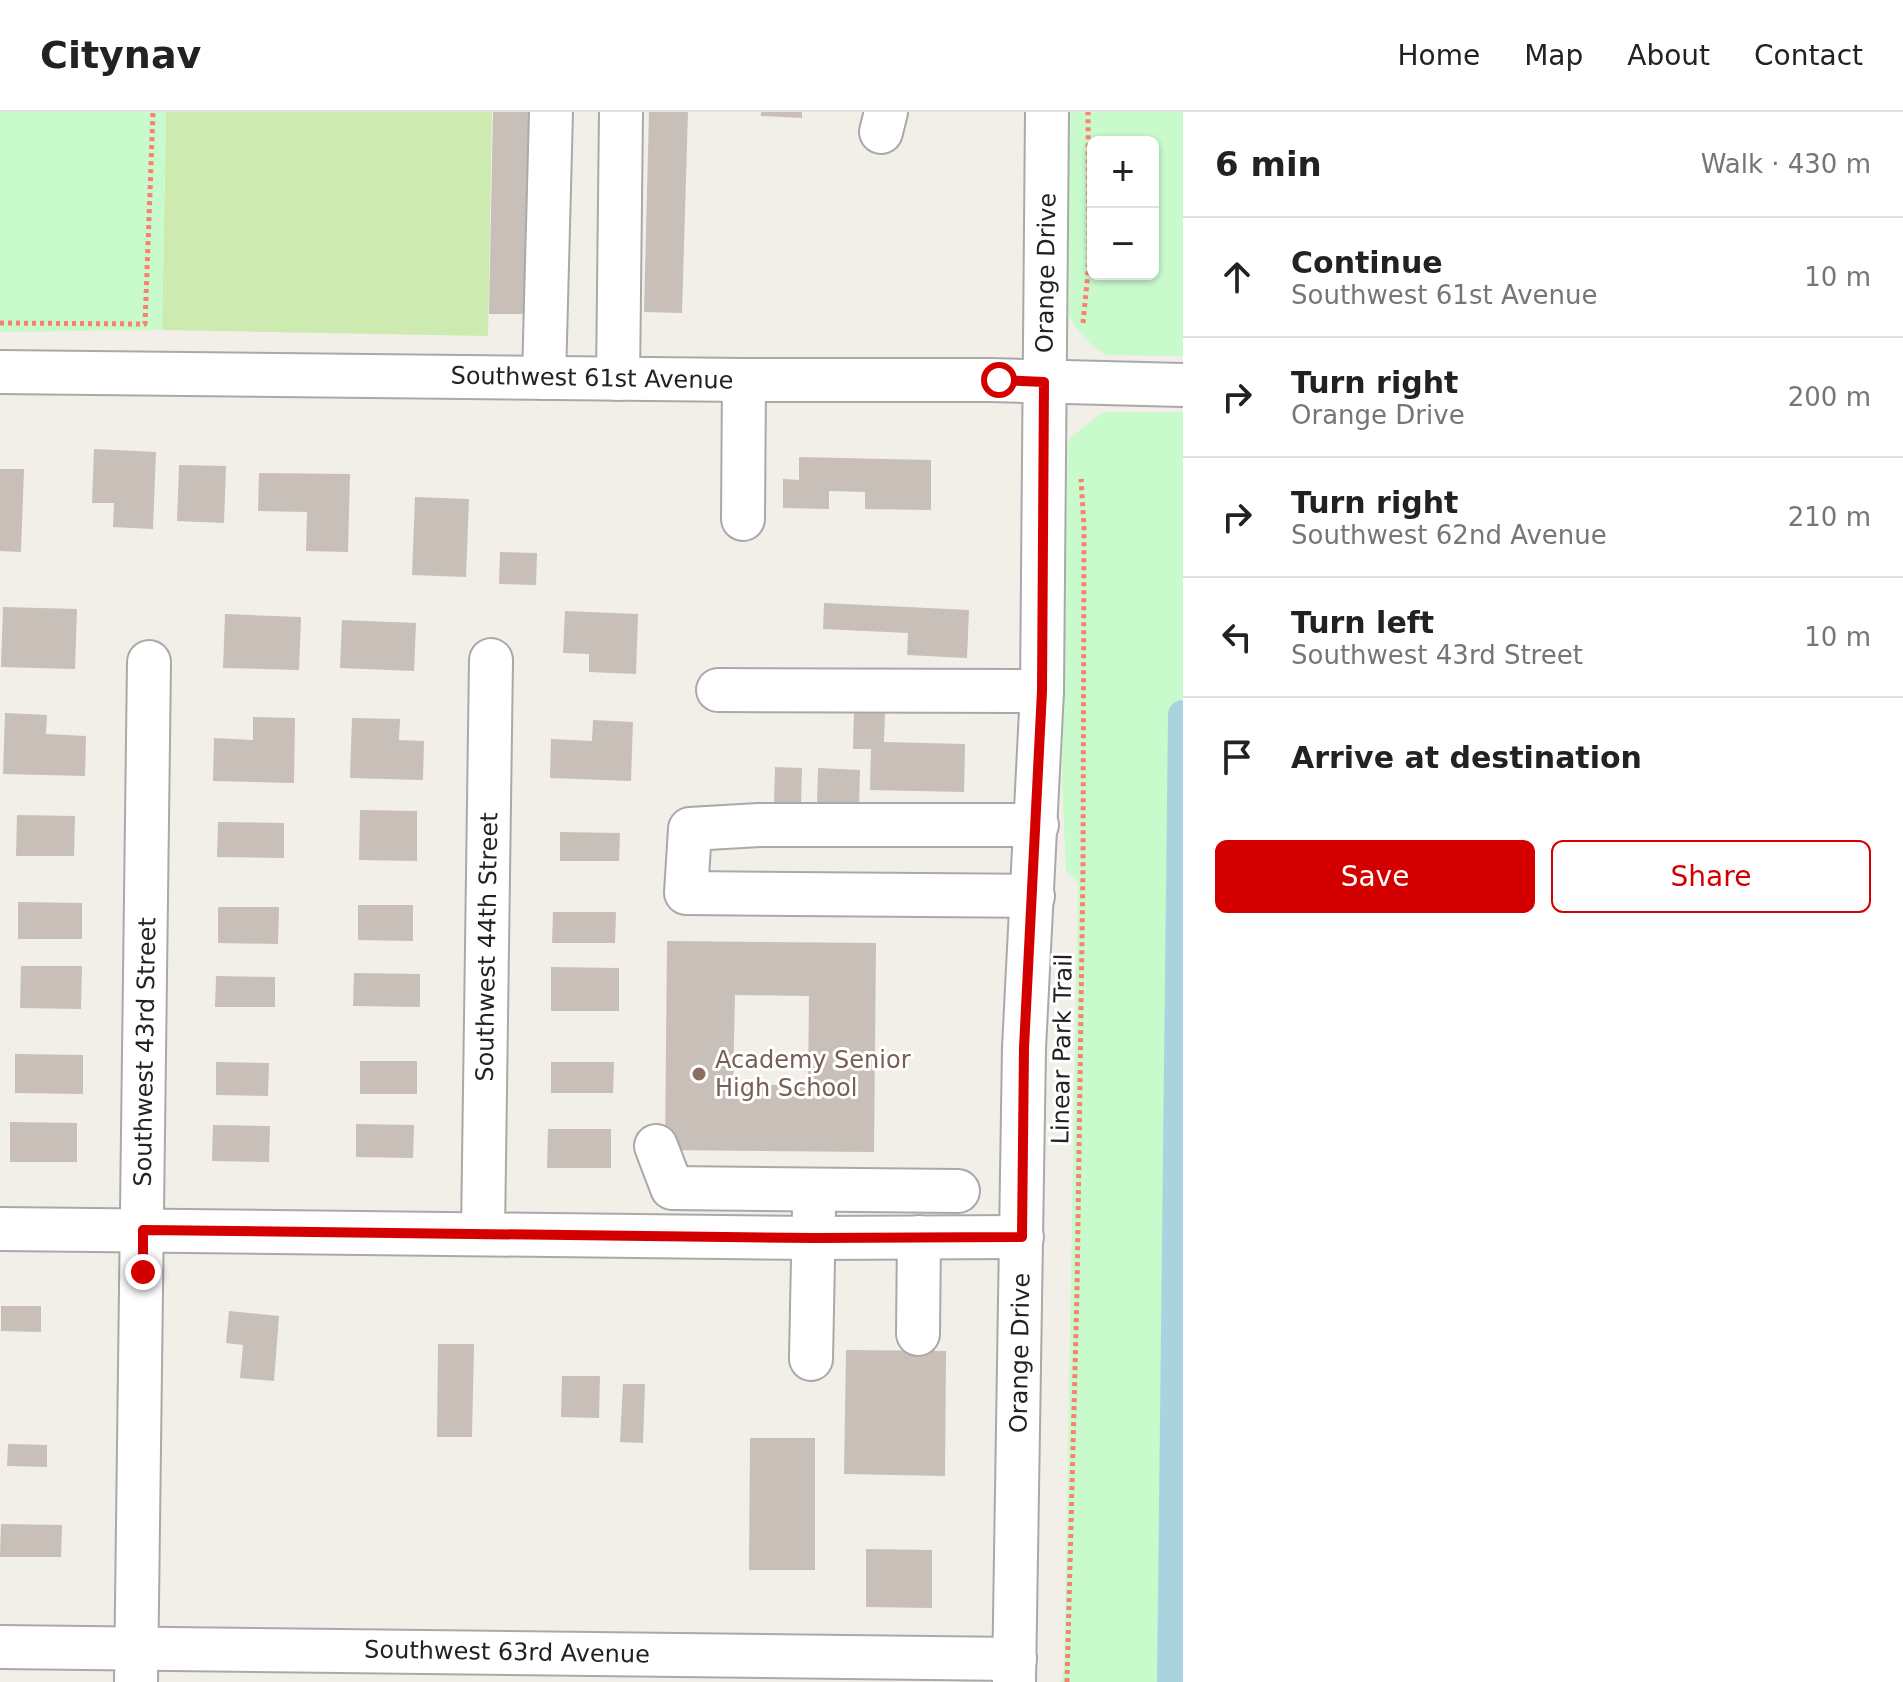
<!DOCTYPE html>
<html lang="en">
<head>
<meta charset="utf-8">
<style>
  body { margin:0; font-family:"DejaVu Sans",sans-serif; background:#f2f2f2; color:#222 }
  .controls { position:absolute; right:24px; top:24px; display:grid; overflow:hidden; border-radius:12px; box-shadow:0 2px 6px #0004 }
  .controls button { width:72px; height:72px; display:grid; place-items:center; padding:0; border:0; border-bottom:2px solid #e0e0e0; background:#fff; color:#222; font:40px sans-serif }
  .stop { position:absolute; width:24px; height:24px; margin:-18px; border:6px solid #d40000; border-radius:50%; background:#fff }
  .stop.end { background:#d40000; border-color:#fff; box-shadow:0 2px 8px #0008 }
  .list { margin:0; padding:0; list-style:none }
  h2 { display:flex; justify-content:space-between; align-items:center; height:104px; margin:0; padding:0 32px; font-size:34px }
  h2 small { font-size:26px; font-weight:400; color:#767676 }
  .list li { display:grid; grid-template-columns:52px 1fr auto; gap:24px; align-items:center; box-sizing:border-box; height:120px; padding:0 32px; border-top:2px solid #e0e0e0 }
  .list b { display:block; font-size:30px; white-space:nowrap }
  .list p { margin:0; font-size:26px; white-space:nowrap; color:#767676 }
  .list em { font-size:26px; font-style:normal; color:#767676 }
  .actions { display:flex; gap:16px; padding:24px 32px }
  .actions a { flex:1; padding:18px 0; border:2px solid #d40000; border-radius:12px; text-align:center; font-size:28px; color:#d40000 }
  .actions .main { background:#d40000; color:#fff }
  .icon { flex:none; width:44px; height:44px; fill:none; stroke:currentColor; stroke-width:2; stroke-linecap:round; stroke-linejoin:round }
  .map { position:relative; flex:none; width:1183px; height:1570px; overflow:hidden }
  header { display:flex; align-items:center; gap:48px; box-sizing:border-box; height:112px; padding:0 40px; background:#fff; border-bottom:2px solid #e0e0e0 }
  header strong { font-size:38px }
  nav { display:flex; gap:44px; margin-inline-start:auto; font-size:28px }
  main { display:flex }
  aside { flex:1; background:#fff }
  .map>svg:first-child { display:block }
</style>
</head>
<body>
<header>
<strong>Citynav</strong>
<nav><a>Home</a><a>Map</a><a>About</a><a>Contact</a></nav>
</header>
<main>
<div class="map">
<svg width="1183" height="1570" viewBox="0 0 1183 1570">
  <rect width="100%" height="100%" fill="#f2efe9"/>
  <polygon fill="#cdebb0" points="166,0 492,0 488,224 162,218"/>
  <g fill="#c8facc" fill-rule="evenodd">
    <polygon points="0,0 166,0 162,218 0,220"/>
    <path d="M1069 0H1183V244L1106 243C1091 234 1076 219 1069 204ZM1093 30H1153V162H1093Z"/>
    <polygon points="1103,300 1183,300 1183,1570 1061,1570 1064,1557 1078,771 1066,759 1062,670 1068,328"/>
  </g>
  <g fill="none" stroke-linecap="round" stroke-linejoin="round">
    <polyline stroke="#aad3df" stroke-width="30" points="1172,1570 1183,603"/>
  </g>
  <g fill="#c7bfb8" fill-rule="evenodd">
    <polygon points="493,0 529,0 527,202 489,202"/>
    <polygon points="649,0 688,0 682,201 644,200"/>
    <polygon points="761,0 802,0 802,6 761,4"/>
    <polygon points="94,337 156,340 153,417 113,415 114,391 92,391"/>
    <polygon points="799,345 931,348 931,398 865,397 865,380 829,379 829,397 783,396 783,367 799,368"/>
    <polygon points="179,353 226,354 224,411 177,409"/>
    <polygon points="0,357 24,357 21,440 0,439"/>
    <polygon points="259,361 350,362 348,440 306,439 307,400 258,399"/>
    <polygon points="415,385 469,387 466,465 412,463"/>
    <polygon points="500,440 537,441 536,473 499,472"/>
    <polygon points="824,491 969,498 967,546 907,543 908,521 823,517"/>
    <polygon points="3,495 77,497 75,557 1,555"/>
    <polygon points="565,499 638,502 636,562 589,560 589,542 563,541"/>
    <polygon points="225,502 301,505 299,558 223,556"/>
    <polygon points="342,508 416,511 414,559 340,556"/>
    <polygon points="854,600 885,600 884,630 965,632 964,680 870,678 871,637 853,637"/>
    <polygon points="5,601 47,603 46,622 86,624 85,664 3,662"/>
    <polygon points="253,605 295,606 294,671 213,669 214,626 253,628"/>
    <polygon points="352,606 400,607 399,628 424,629 423,668 350,666"/>
    <polygon points="593,608 633,610 631,669 550,666 551,627 592,629"/>
    <polygon points="775,655 802,656 801,694 774,693"/>
    <polygon points="818,656 860,658 859,695 817,693"/>
    <polygon points="360,698 417,699 417,749 359,748"/>
    <polygon points="17,703 75,704 74,744 16,744"/>
    <polygon points="218,710 284,711 284,746 217,745"/>
    <polygon points="560,720 620,721 619,749 560,749"/>
    <polygon points="18,790 82,791 82,827 18,827"/>
    <polygon points="358,793 413,793 413,829 358,828"/>
    <polygon points="218,795 279,795 278,832 218,831"/>
    <polygon points="553,800 616,800 615,831 552,831"/>
    <path d="M667 829 876 831 874 1040 665 1038ZM735 883 809 884 808 973H733Z"/>
    <polygon points="21,854 82,854 81,897 20,896"/>
    <polygon points="551,855 619,856 619,899 551,899"/>
    <polygon points="354,861 420,862 420,895 353,894"/>
    <polygon points="216,864 275,865 275,895 215,895"/>
    <polygon points="15,942 83,943 83,982 15,981"/>
    <rect x="360" y="949" width="57" height="33"/>
    <polygon points="216,950 269,951 268,984 216,983"/>
    <polygon points="551,950 614,950 613,981 551,981"/>
    <polygon points="10,1010 77,1011 77,1050 10,1050"/>
    <polygon points="356,1012 414,1013 413,1046 356,1045"/>
    <polygon points="213,1013 270,1014 269,1050 212,1049"/>
    <polygon points="548,1017 611,1017 611,1056 547,1056"/>
    <polygon points="1,1194 41,1194 41,1220 1,1219"/>
    <polygon points="229,1199 279,1204 274,1269 240,1266 243,1233 226,1231"/>
    <polygon points="438,1232 474,1232 472,1325 437,1325"/>
    <polygon points="846,1238 946,1239 945,1364 844,1362"/>
    <polygon points="562,1264 600,1264 599,1306 561,1305"/>
    <polygon points="623,1272 645,1272 643,1331 620,1330"/>
    <polygon points="750,1326 815,1326 815,1458 749,1458"/>
    <polygon points="8,1332 47,1333 47,1355 7,1354"/>
    <polygon points="1,1412 62,1413 61,1445 0,1445"/>
    <polygon points="866,1437 932,1438 932,1496 866,1495"/>
  </g>
  <g fill="none" stroke-linecap="round" stroke-linejoin="round">
    <defs>
      <g id="minor">
        <polyline points="881,20 886,0"/>
        <polyline points="0,260 744,268 990,268 1183,273"/>
        <polyline points="544,266 551,0"/>
        <polyline points="618,267 621,0"/>
        <polyline points="743,407 744,268"/>
        <polyline points="718,578 1042,579"/>
        <polyline points="1033,784 686,781 690,717 759,713 1037,713"/>
        <polyline points="656,1034 672,1076 958,1079"/>
        <polyline points="0,1117 814,1126 1022,1125"/>
        <polyline points="483,1121 491,548"/>
        <polyline points="918,1222 919,1125"/>
        <polyline points="811,1247 814,1097"/>
        <polyline points="0,1535 1015,1547"/>
        <polyline points="136,1570 149,550"/>
        <polyline points="1014,1570 1024,936 1042,579 1047,0"/>
      </g>
    </defs>
    <use href="#minor" stroke="#a9a9a9" stroke-width="46"/>
    <g stroke="#fa8072" stroke-width="5" stroke-dasharray="4 4" stroke-linecap="butt">
      <polyline points="0,211 145,212 153,0"/>
      <polyline points="1083,211 1089,150 1088,0"/>
      <polyline points="1067,1570 1077,1180 1083,757 1084,415 1081,367"/>
    </g>
    <use href="#minor" stroke="#fff" stroke-width="42"/>
  </g>
  <g fill="none" stroke-linecap="round" stroke-linejoin="round">
    <polyline stroke="#d40000" stroke-width="10" points="143,1160 143,1118 814,1126 1022,1125 1024,936 1042,579 1044,270 999,268"/>
  </g>
  <circle fill="#8d6e63" stroke="#fff" stroke-width="3" cx="699" cy="962" r="8"/>
  <g text-anchor="middle" stroke-width="6" stroke-linejoin="round" paint-order="stroke">
    <g font-size="24" fill="#222" stroke="#fff">
      <text transform="translate(1046 161) rotate(-89)" y="8">Orange Drive</text>
      <text transform="translate(592 266) rotate(1)" y="8">Southwest 61st Avenue</text>
      <text transform="translate(487 835) rotate(-89)" y="8">Southwest 44th Street</text>
      <text transform="translate(1062 937) rotate(-89)" y="8">Linear Park Trail</text>
      <text transform="translate(145 940) rotate(-89)" y="8">Southwest 43rd Street</text>
      <text transform="translate(1020 1241) rotate(-89)" y="8">Orange Drive</text>
      <text transform="translate(507 1540) rotate(1)" y="8">Southwest 63rd Avenue</text>
    </g>
    <g font-size="24" fill="#785e54" stroke="#fff" text-anchor="start">
      <text x="715" y="956">Academy Senior<tspan x="715" dy="28">High School</tspan></text>
    </g>
  </g>
</svg>
<div class="controls">
<button>+</button>
<button>−</button>
</div>
<div class="stop" style="left:999px;top:268px"></div>
<div class="stop end" style="left:143px;top:1160px"></div>
</div>
<aside>
<h2>6 min<small>Walk · 430 m</small></h2>
<ul class="list">
<li><svg class="icon" aria-label="ahead" viewBox="0 0 24 24"><path d="M12 20V5M6 11l6-6 6 6"/></svg><div><b>Continue</b><p>Southwest 61st Avenue</p></div><em>10 m</em></li>
<li><svg class="icon" aria-label="right" viewBox="0 0 24 24"><path d="M7 20v-9h11M14 6l5 5-5 5"/></svg><div><b>Turn right</b><p>Orange Drive</p></div><em>200 m</em></li>
<li><svg class="icon" aria-label="right" viewBox="0 0 24 24"><path d="M7 20v-9h11M14 6l5 5-5 5"/></svg><div><b>Turn right</b><p>Southwest 62nd Avenue</p></div><em>210 m</em></li>
<li><svg class="icon" aria-label="left" viewBox="0 0 24 24"><path d="M17 20v-9H6M10 6l-5 5 5 5"/></svg><div><b>Turn left</b><p>Southwest 43rd Street</p></div><em>10 m</em></li>
<li><svg class="icon" aria-label="arrive" viewBox="0 0 24 24"><path d="M6 21V4h12l-3 4 3 4H6"/></svg><div><b>Arrive at destination</b></div></li>
</ul>
<div class="actions"><a class="main">Save</a><a>Share</a></div>
</aside>
</main>
</body>
</html>
